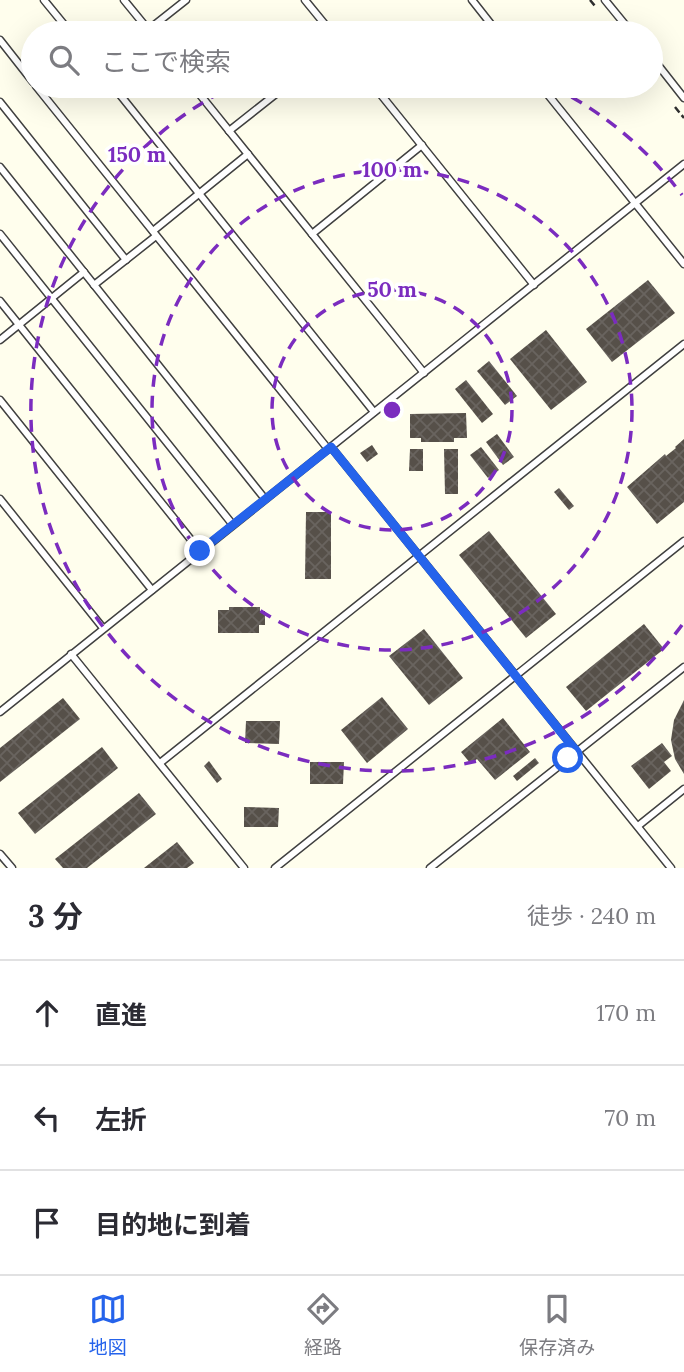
<!DOCTYPE html>
<html lang="ja">
<head>
<meta charset="utf-8">
<style>
  body { margin:0; font-family:Lora,"Noto Sans JP",serif; background:#f7f7f7; color:#2b2b33 }
  .stop { position:absolute; width:21px; height:21px; margin:-16px; border:5px solid #2563eb; border-radius:50%; background:#fff }
  .stop.end { background:#2563eb; border-color:#fff; box-shadow:0 2px 7px #0008 }
  .list { margin:0; padding:0; list-style:none }
  h2 { display:flex; justify-content:space-between; align-items:center; height:91px; margin:0; padding:0 28px; font-size:30px }
  h2 small { font-size:23px; font-weight:400; color:#7c7c81 }
  .list li { display:grid; grid-template-columns:46px 1fr auto; gap:21px; align-items:center; box-sizing:border-box; height:105px; padding:0 28px; border-top:2px solid #e1e1e2 }
  .list b { display:block; font-size:26px; white-space:nowrap }
  .list em { font-size:23px; font-style:normal; color:#7c7c81 }
  .icon { flex:none; width:38px; height:38px; fill:none; stroke:currentColor; stroke-width:2; stroke-linecap:round; stroke-linejoin:round }
  .map { position:relative; flex:none; width:684px; height:868px; overflow:hidden }
  .search { position:absolute; background:#fff; box-shadow:0 7px 28px #0002; left:21px; right:21px; top:21px; height:77px; display:flex; align-items:center; gap:18px; box-sizing:border-box; padding:0 24px; border-radius:38px; color:#7c7c81; font-size:26px }
  .sheet { height:406px; background:#fff }
  nav { display:flex; justify-content:space-around; align-items:center; box-sizing:border-box; height:98px; border-top:2px solid #e1e1e2; background:#fff; font-size:19px; color:#7c7c81 }
  nav a { display:grid; justify-items:center; gap:4px }
  nav .on { color:#2563eb }
  .map>svg:first-child { display:block }
</style>
</head>
<body>
<div class="map">
<svg width="684" height="868" viewBox="0 0 684 868">
  <defs>
    <pattern id="building-cross-hatch" width="8" height="8" patternUnits="userSpaceOnUse" patternTransform="scale(1.75)"><rect width="8" height="8" fill="#565049"/><path d="M0 0l8 8M0 8l8-8" fill="none" stroke="#69645f"/></pattern>
  </defs>
  <rect width="100%" height="100%" fill="#fffeed"/>
  <g fill="url(#building-cross-hatch)">
    <polygon points="648,280 675,313 612,362 586,329"/>
    <polygon points="546,330 587,382 551,410 510,359"/>
    <polygon points="489,361 517,396 505,405 477,371"/>
    <polygon points="466,380 493,414 482,423 455,389"/>
    <polygon points="466,413 467,438 454,438 454,442 421,442 421,438 410,438 410,414"/>
    <polygon points="497,434 514,457 503,465 486,442"/>
    <polygon points="684,439 684,502 657,524 627,487 665,454 666,456 676,448 675,447"/>
    <polygon points="372,445 378,454 367,462 360,453"/>
    <polygon points="481,447 499,470 488,478 470,455"/>
    <polygon points="410,449 423,449 423,471 409,471"/>
    <polygon points="444,449 458,449 458,494 445,494"/>
    <polygon points="559,488 574,506 569,510 554,492"/>
    <polygon points="306,512 331,512 331,579 305,579"/>
    <polygon points="489,531 556,614 526,638 459,555"/>
    <polygon points="229,607 260,607 260,611 265,611 265,625 259,625 259,633 218,633 218,610 229,610"/>
    <polygon points="644,624 664,649 586,711 566,687"/>
    <polygon points="424,629 463,678 429,705 389,656"/>
    <polygon points="382,697 408,729 367,763 341,730"/>
    <polygon points="63,698 80,719 0,782 0,748"/>
    <polygon points="684,700 684,774 675,759 671,740 674,720"/>
    <polygon points="503,718 530,752 495,780 477,759 471,764 461,752"/>
    <polygon points="246,721 280,721 279,744 245,743"/>
    <polygon points="662,743 672,756 664,762 671,771 649,789 631,766"/>
    <polygon points="102,747 118,768 35,834 18,813"/>
    <polygon points="535,758 539,763 517,781 513,776"/>
    <polygon points="209,761 222,779 217,783 204,766"/>
    <polygon points="310,762 344,762 343,784 310,784"/>
    <polygon points="139,793 156,814 87,868 63,868 55,859"/>
    <polygon points="244,807 279,808 278,827 244,827"/>
    <polygon points="177,842 194,863 187,868 144,868"/>
  </g>
  <g fill="none" stroke-linecap="round" stroke-linejoin="round">
    <defs>
      <g id="service">
        <polyline points="44,0 71,33"/>
        <polyline points="124,0 151,33"/>
        <polyline points="305,0 332,33"/>
        <polyline points="472,0 498,33"/>
        <polyline points="605,0 632,33"/>
        <polyline points="148,30 186,0"/>
        <polyline points="0,40 33,82"/>
        <polyline points="651,56 684,98"/>
        <polyline points="36,86 328,449"/>
        <polyline points="113,86 374,412"/>
        <polyline points="193,86 424,373"/>
        <polyline points="374,86 534,285"/>
        <polyline points="541,86 684,264"/>
        <polyline points="0,102 126,260"/>
        <polyline points="229,131 286,86"/>
        <polyline points="0,167 265,499"/>
        <polyline points="153,231 248,154"/>
        <polyline points="0,234 233,525"/>
        <polyline points="312,234 422,145"/>
        <polyline points="94,285 156,236"/>
        <polyline points="0,301 200,551"/>
        <polyline points="0,340 84,272"/>
        <polyline points="0,400 152,590"/>
        <polyline points="331,447 671,868"/>
        <polyline points="0,499 103,628"/>
        <polyline points="71,654 244,868"/>
        <polyline points="0,712 684,164"/>
        <polyline points="160,763 684,344"/>
        <polyline points="638,826 684,789"/>
        <polyline points="0,854 12,868"/>
        <polyline points="275,868 684,541"/>
        <polyline points="430,868 684,667"/>
      </g>
    </defs>
    <use href="#service" stroke="#404040" stroke-width="9"/>
    <g stroke="#2f2f2f" stroke-width="2.5" stroke-dasharray="7 3.5" stroke-linecap="butt">
      <polyline points="590,0 595,6"/>
      <polyline points="675,107 684,118"/>
    </g>
    <use href="#service" stroke="#fff" stroke-width="6"/>
  </g>
  <g fill="none" stroke-linecap="round" stroke-linejoin="round">
    <polyline stroke="#2563eb" stroke-width="9" points="200,551 331,447 577,752 568,758"/>
  </g>
  <g fill="none" stroke="#7b2cbf" stroke-width="3.5" stroke-dasharray="12 9">
    <circle cx="392" cy="410" r="120"/>
    <circle cx="392" cy="410" r="240"/>
    <path d="M682 625A361 361 0 1 1 231 87M553 87A361 361 0 0 1 682 195"/>
  </g>
  <circle cx="392" cy="410" r="10" fill="#7b2cbf" stroke="#fff" stroke-width="3.5"/>
  <g font-size="21" text-anchor="middle" font-weight="bold" fill="#7b2cbf" stroke="#fff" stroke-width="7" stroke-linejoin="round" paint-order="stroke">
    <text x="137" y="162">150 m</text>
    <text x="392" y="177">100 m</text>
    <text x="392" y="297">50 m</text>
  </g>
</svg>
<div class="stop" style="left:568px;top:758px"></div>
<div class="stop end" style="left:200px;top:551px"></div>
<div class="search"><svg class="icon" aria-label="search" viewBox="0 0 24 24"><circle cx="10" cy="10" r="6"/><path d="M15 15l6 6"/></svg>ここで検索</div>
</div>
<section class="sheet">
<h2>3 分<small>徒歩 · 240 m</small></h2>
<ul class="list">
<li><svg class="icon" aria-label="ahead" viewBox="0 0 24 24"><path d="M12 20V5M6 11l6-6 6 6"/></svg><div><b>直進</b></div><em>170 m</em></li>
<li><svg class="icon" aria-label="left" viewBox="0 0 24 24"><path d="M17 20v-9H6M10 6l-5 5 5 5"/></svg><div><b>左折</b></div><em>70 m</em></li>
<li><svg class="icon" aria-label="arrive" viewBox="0 0 24 24"><path d="M6 21V4h12l-3 4 3 4H6"/></svg><div><b>目的地に到着</b></div></li>
</ul>
</section>
<nav>
<a class="on"><svg class="icon" aria-label="map" viewBox="0 0 24 24"><path d="M3 6l6-2 6 2 6-2v14l-6 2-6-2-6 2zM9 4v14M15 6v14"/></svg>地図</a>
<a><svg class="icon" aria-label="directions" viewBox="0 0 24 24"><path d="M12 3l9 9-9 9-9-9zM9 14v-3h6M13 9l2 2-2 2"/></svg>経路</a>
<a><svg class="icon" aria-label="saved" viewBox="0 0 24 24"><path d="M7 4h10v16l-5-4-5 4z"/></svg>保存済み</a>
</nav>
</body>
</html>
